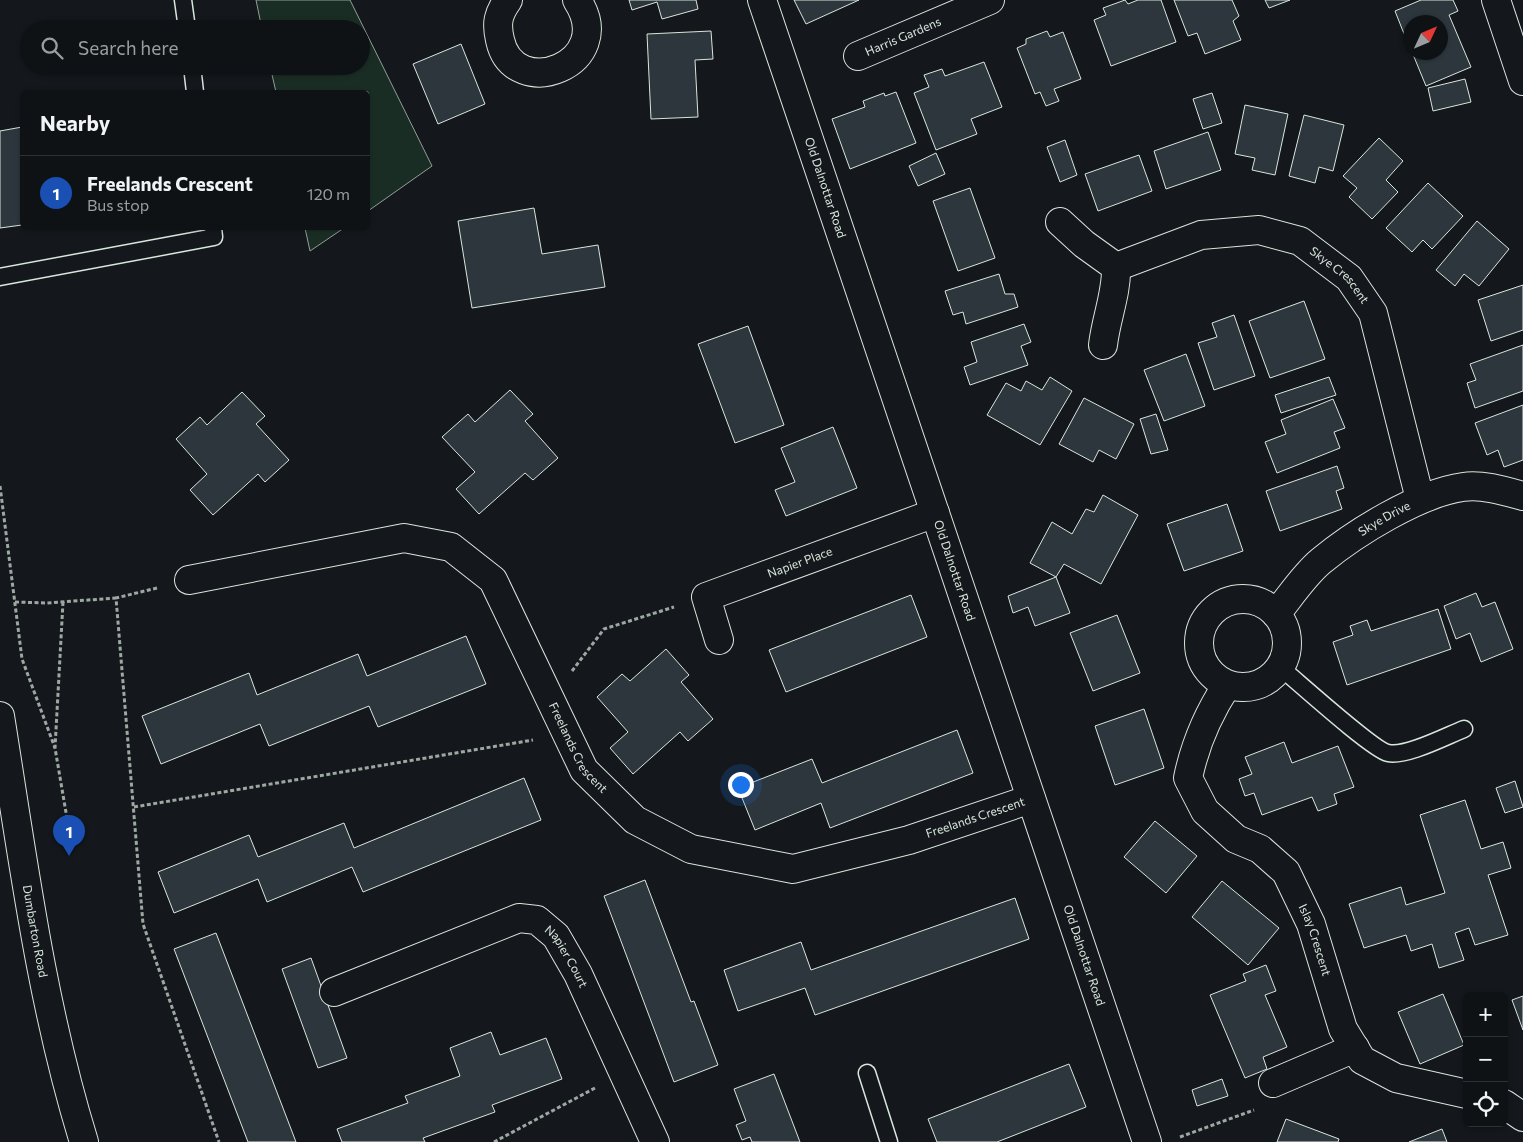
<!DOCTYPE html>
<html lang="en">
<head>
<meta charset="utf-8">
<style>
  body { margin:0; font-family:Commissioner,sans-serif; background:#1d2022; color:#f1f3f6 }
  .controls { position:absolute; right:15px; bottom:15px; display:grid; overflow:hidden; border-radius:8px; box-shadow:0 1px 4px #0004 }
  .controls button { width:45px; height:45px; display:grid; place-items:center; padding:0; border:0; border-bottom:1px solid #2f3234; background:#0f1215; color:#f1f3f6; font:25px sans-serif }
  .compass { position:absolute; left:1403px; top:15px; width:45px; height:45px; border-radius:50%; background:#0f1215; box-shadow:0 1px 4px #0004; rotate:46deg }
  .you { position:absolute; left:740px; top:784px; width:18px; height:18px; margin:-12px; border:4px solid #fff; border-radius:50%; background:#1a73e8; box-shadow:0 0 0 8px #1a73e833 }
  .badge { display:grid; place-items:center; width:32px; height:32px; border-radius:50%; background:#ffb74d; color:#fff; font-size:16px; font-weight:700 }
  .pin { position:absolute; translate:-50% -41px; filter:drop-shadow(0 1px 2px #0008) }
  .pin::after { content:''; position:absolute; top:26px; width:18px; height:15px; background:inherit; clip-path:polygon(0 0,100% 0,50% 100%) }
  .list { margin:0; padding:0; list-style:none }
  h2 { display:flex; justify-content:space-between; align-items:center; height:65px; margin:0; padding:0 20px; font-size:21px }
  h2 small { font-size:16px; font-weight:400; color:#9b9ea0 }
  .list li { display:grid; grid-template-columns:32px 1fr auto; gap:15px; align-items:center; box-sizing:border-box; height:75px; padding:0 20px; border-top:1px solid #2f3234 }
  .list b { display:block; font-size:19px; white-space:nowrap }
  .list p { margin:0; font-size:16px; white-space:nowrap; color:#9b9ea0 }
  .list em { font-size:16px; font-style:normal; color:#9b9ea0 }
  .icon { flex:none; width:28px; height:28px; fill:none; stroke:currentColor; stroke-width:2; stroke-linecap:round; stroke-linejoin:round }
  .map { position:relative; flex:none; width:1523px; height:1142px; overflow:hidden }
  .search { position:absolute; background:#0f1215; box-shadow:0 1px 4px #0004; left:20px; top:20px; width:350px; height:55px; display:flex; align-items:center; gap:12px; box-sizing:border-box; padding:0 18px; border-radius:28px; color:#9b9ea0; font-size:19px }
  .panel { position:absolute; background:#0f1215; box-shadow:0 1px 4px #0004; left:20px; top:90px; width:350px; height:140px; border-radius:8px }
  .map>svg:first-child { display:block }
</style>
</head>
<body>
<div class="map">
<svg width="1523" height="1142" viewBox="0 0 1523 1142">
  <rect width="100%" height="100%" fill="#14181c"/>
  <g fill="#1a2d24" stroke="#939e99">
    <polygon points="256,0 350,0 432,166 368,211 368,92 276,92 270,66 361,66 361,29 262,29"/>
    <polygon points="305,228 344,228 310,251"/>
  </g>
  <g fill="#2c363c" stroke="#d8e6dc">
    <polygon points="629,0 696,0 698,9 662,19 657,2 632,10"/>
    <polygon points="794,0 859,0 806,24"/>
    <polygon points="1125,0 1128,4 1138,0 1161,0 1176,42 1111,66 1094,20 1106,15 1103,8"/>
    <polygon points="1174,0 1232,0 1239,16 1233,21 1241,40 1205,54 1197,33 1188,36"/>
    <polygon points="1265,0 1290,0 1269,8"/>
    <polygon points="1421,0 1453,0 1458,11 1449,15 1471,67 1426,86 1412,52 1440,52 1440,22 1410,22 1410,49 1395,11"/>
    <polygon points="711,31 713,59 695,60 698,117 651,119 647,34"/>
    <polygon points="1047,31 1050,37 1063,32 1081,79 1054,89 1059,101 1046,106 1040,92 1035,94 1017,48 1026,44 1026,39"/>
    <polygon points="461,44 485,104 438,124 413,64"/>
    <polygon points="984,62 1002,107 971,119 977,134 936,150 914,93 929,87 924,75 942,69 945,76"/>
    <polygon points="1465,79 1471,102 1433,111 1428,88"/>
    <polygon points="896,92 916,143 850,169 832,119 865,107 863,101 884,93 885,96"/>
    <polygon points="1212,93 1222,123 1203,129 1193,99"/>
    <polygon points="1245,105 1288,114 1275,175 1252,170 1255,158 1235,154"/>
    <polygon points="1304,115 1344,125 1333,171 1319,167 1315,183 1289,176"/>
    <polygon points="22,127 22,225 0,228 0,131"/>
    <polygon points="1208,132 1221,170 1166,189 1154,151"/>
    <polygon points="1379,138 1403,161 1386,180 1398,192 1372,219 1349,197 1357,188 1343,176"/>
    <polygon points="1065,140 1077,175 1060,182 1047,147"/>
    <polygon points="936,153 945,174 918,186 909,166"/>
    <polygon points="1139,155 1152,191 1098,211 1085,174"/>
    <polygon points="1428,183 1463,216 1432,249 1423,240 1412,252 1386,228"/>
    <polygon points="970,188 995,258 958,271 933,201"/>
    <polygon points="534,208 542,254 598,245 605,287 472,308 458,221"/>
    <polygon points="1477,221 1509,249 1479,286 1464,274 1455,286 1436,270"/>
    <polygon points="999,274 1005,294 1014,294 1018,307 966,324 963,312 953,315 945,291"/>
    <polygon points="1523,285 1523,330 1491,341 1478,300"/>
    <polygon points="1304,301 1325,359 1270,378 1249,321"/>
    <polygon points="1234,315 1255,376 1214,390 1198,343 1217,337 1212,323"/>
    <polygon points="1024,324 1031,342 1021,346 1028,365 970,385 964,367 977,362 971,342"/>
    <polygon points="748,326 784,425 735,443 698,344"/>
    <polygon points="1523,345 1523,391 1475,408 1467,383 1476,380 1470,364"/>
    <polygon points="1186,354 1205,406 1164,421 1144,370"/>
    <polygon points="1050,377 1072,391 1040,445 987,415 1006,383 1021,391 1026,381 1042,390"/>
    <polygon points="1329,377 1336,395 1281,413 1275,395"/>
    <polygon points="510,390 533,414 525,421 558,458 533,480 525,473 479,514 456,489 475,472 442,437 468,414 475,422"/>
    <polygon points="242,392 265,416 256,424 289,460 265,482 258,474 213,515 190,490 207,474 176,439 200,417 207,425"/>
    <polygon points="1084,398 1134,424 1116,459 1099,450 1093,462 1059,444"/>
    <polygon points="1333,399 1345,428 1334,432 1340,448 1277,473 1265,442 1286,434 1281,420"/>
    <polygon points="1523,405 1523,460 1504,467 1498,450 1487,455 1475,423"/>
    <polygon points="1156,414 1168,450 1151,454 1140,419"/>
    <polygon points="833,427 857,488 786,516 775,490 795,482 781,448"/>
    <polygon points="1337,466 1344,488 1336,491 1342,509 1280,531 1266,491"/>
    <polygon points="1103,495 1138,515 1101,584 1064,564 1056,577 1030,563 1052,522 1072,534 1086,509 1094,512"/>
    <polygon points="1227,504 1243,551 1184,571 1167,524"/>
    <polygon points="1056,577 1070,613 1035,626 1028,607 1013,613 1008,596"/>
    <polygon points="1476,593 1482,607 1495,602 1513,649 1481,662 1470,633 1456,639 1444,606"/>
    <polygon points="911,595 927,637 786,692 769,650"/>
    <polygon points="1438,609 1451,649 1347,685 1333,642 1353,635 1350,626 1367,620 1371,631"/>
    <polygon points="1117,615 1140,673 1093,691 1070,633"/>
    <polygon points="466,636 486,684 378,727 369,706 269,746 260,724 161,764 142,716 249,673 257,695 358,654 367,676"/>
    <polygon points="666,649 689,675 681,682 713,719 688,741 680,732 633,774 610,748 628,732 597,697 622,674 630,681"/>
    <polygon points="1144,709 1164,768 1115,785 1095,726"/>
    <polygon points="957,730 973,773 830,828 821,803 755,830 738,788 812,759 822,783"/>
    <polygon points="1284,742 1292,763 1338,746 1354,787 1334,794 1337,804 1318,811 1312,797 1262,815 1254,793 1245,796 1239,779 1252,774 1245,757"/>
    <polygon points="524,778 541,820 363,892 352,867 267,902 258,879 174,913 158,872 249,835 258,857 344,823 354,848"/>
    <polygon points="1515,781 1523,807 1505,813 1496,788"/>
    <polygon points="1465,800 1481,849 1503,842 1511,868 1488,875 1508,935 1475,945 1469,928 1455,933 1464,960 1439,968 1432,944 1411,951 1406,935 1364,948 1349,904 1401,887 1406,905 1445,893 1420,815"/>
    <polygon points="1155,821 1197,856 1166,893 1124,857"/>
    <polygon points="645,880 691,1002 694,1001 718,1065 674,1082 604,896"/>
    <polygon points="1222,881 1279,928 1248,965 1192,917"/>
    <polygon points="1015,898 1029,939 815,1015 805,988 738,1011 724,970 801,942 811,970"/>
    <polygon points="216,933 296,1142 248,1142 174,949"/>
    <polygon points="311,958 347,1058 318,1068 282,969"/>
    <polygon points="1266,965 1276,991 1265,995 1287,1047 1263,1057 1267,1069 1245,1078 1210,995 1246,981 1243,974"/>
    <polygon points="1443,994 1464,1045 1420,1064 1398,1012"/>
    <polygon points="1523,996 1523,1030 1512,1000"/>
    <polygon points="491,1032 500,1055 546,1038 562,1079 492,1105 495,1112 423,1138 425,1142 342,1142 337,1129 408,1103 405,1096 460,1076 450,1048"/>
    <polygon points="1069,1064 1086,1107 997,1142 937,1142 928,1119"/>
    <polygon points="774,1074 800,1142 752,1142 750,1137 742,1140 736,1125 746,1121 734,1089"/>
    <polygon points="1222,1079 1228,1096 1197,1106 1192,1090"/>
    <polygon points="1286,1119 1339,1139 1338,1142 1277,1142"/>
    <polygon points="1442,1129 1447,1142 1409,1142"/>
  </g>
  <g fill="none" stroke-linecap="round" stroke-linejoin="round">
    <defs>
      <g id="service">
        <polyline points="183,0 187,29"/>
        <polyline points="192,66 195,92"/>
        <polyline points="0,277 214,237 213,228"/>
        <path d="M1280 667C1297 681 1373 750 1388 753 1406 757 1446 736 1464 729"/>
        <polyline points="867,1073 889,1142"/>
      </g>
      <g id="minor">
        <path d="M508 0C498 14 496 23 500 40 514 104 619 64 577 0"/>
        <path id="s1" d="M762 0 1147 1142"/>
        <polyline points="1496,0 1523,81"/>
        <path id="s2" d="M858 56 990 0"/>
        <path d="M1060 222 1084 244 1116 267C1117 293 1106 318 1103 345"/>
        <path id="s3" d="M1116 267 1201 235 1259 230 1300 241 1349 278 1373 313 1420 499"/>
        <path id="s4" d="M189 580 404 538 451 547 493 580 584 770 635 820 691 849 793 869 909 840 1031 799"/>
        <circle cx="1243" cy="643" r="44"/>
        <path id="s5" d="M1276 614C1290 597 1304 575 1321 561 1355 533 1419 493 1463 487 1482 484 1505 491 1523 496"/>
        <path id="s6" d="M719 640 706 597 935 513"/>
        <path id="s7" d="M1227 685C1208 714 1195 744 1188 778L1205 811 1236 839 1260 849 1286 872 1311 924 1343 1029 1362 1060 1396 1078 1467 1094"/>
        <path id="s8" d="M334 992 519 918 537 920 556 936 578 974 655 1142"/>
        <polyline points="1273,1083 1355,1048"/>
        <polyline points="1504,1104 1523,1117"/>
      </g>
      <g id="primary">
        <path id="s9" d="M0 716C23 859 41 1003 84 1142"/>
      </g>
    </defs>
    <use href="#service" stroke="#d8e6dc" stroke-width="19"/>
    <use href="#minor" stroke="#d8e6dc" stroke-width="30"/>
    <use href="#primary" stroke="#d8e6dc" stroke-width="30"/>
    <g stroke="#9da8a2" stroke-width="3" stroke-dasharray="4 2.5" stroke-linecap="butt">
      <polyline points="0,486 22,659 55,748"/>
      <polyline points="157,588 116,598 143,924 219,1142"/>
      <polyline points="15,602 47,603 116,598"/>
      <polyline points="63,602 55,748 70,836"/>
      <polyline points="572,671 604,629 674,607"/>
      <polyline points="134,807 533,740"/>
      <polyline points="1180,1137 1254,1110"/>
      <polyline points="494,1142 595,1088"/>
    </g>
    <use href="#service" stroke="#14181c" stroke-width="16"/>
    <use href="#minor" stroke="#14181c" stroke-width="28"/>
    <use href="#primary" stroke="#14181c" stroke-width="28"/>
  </g>
  <g text-anchor="middle" stroke-width="4" stroke-linejoin="round" paint-order="stroke">
    <g font-size="12" fill="#d8e6dc" stroke="#14181c">
      <text dy="4" stroke="none"><textPath href="#s2" startOffset="49">Harris Gardens</textPath></text>
      <text dy="4" stroke="none"><textPath href="#s1" startOffset="198">Old Dalnottar Road</textPath></text>
      <text dy="4" stroke="none"><textPath href="#s3" startOffset="244">Skye Crescent</textPath></text>
      <text dy="4" stroke="none"><textPath href="#s5" startOffset="146">Skye Drive</textPath></text>
      <text dy="4" stroke="none"><textPath href="#s6" startOffset="145">Napier Place</textPath></text>
      <text dy="4" stroke="none"><textPath href="#s1" startOffset="602">Old Dalnottar Road</textPath></text>
      <text dy="4" stroke="none"><textPath href="#s4" startOffset="509">Freelands Crescent</textPath></text>
      <text dy="4" stroke="none"><textPath href="#s4" startOffset="959">Freelands Crescent</textPath></text>
      <text dy="4" stroke="none"><textPath href="#s9" startOffset="218">Dumbarton Road</textPath></text>
      <text dy="4" stroke="none"><textPath href="#s7" startOffset="315">Islay Crescent</textPath></text>
      <text dy="4" stroke="none"><textPath href="#s1" startOffset="1008">Old Dalnottar Road</textPath></text>
      <text dy="4" stroke="none"><textPath href="#s8" startOffset="265">Napier Court</textPath></text>
    </g>
  </g>
</svg>
<div class="controls">
<button>+</button>
<button>−</button>
<button><svg class="icon" aria-label="locate" viewBox="0 0 24 24"><circle cx="12" cy="12" r="6"/><path d="M12 2v4M12 18v4M2 12h4M18 12h4"/></svg></button>
</div>
<svg class="compass" viewBox="-18 -18 36 36"><path d="M0-13l5 13h-10z" fill="#e53935"/><path d="M0 13l5-13h-10z" fill="#9b9ea0"/></svg>
<div class="you"></div>
<div class="pin badge" style="left:69px;top:856px;background:#1a4fb4">1</div>
<div class="search"><svg class="icon" aria-label="search" viewBox="0 0 24 24"><circle cx="10" cy="10" r="6"/><path d="M15 15l6 6"/></svg>Search here</div>
<section class="panel">
<h2>Nearby<small></small></h2>
<ul class="list">
<li><span class="badge" style="background:#1a4fb4">1</span><div><b>Freelands Crescent</b><p>Bus stop</p></div><em>120 m</em></li>
</ul>
</section>
</div>
</body>
</html>
